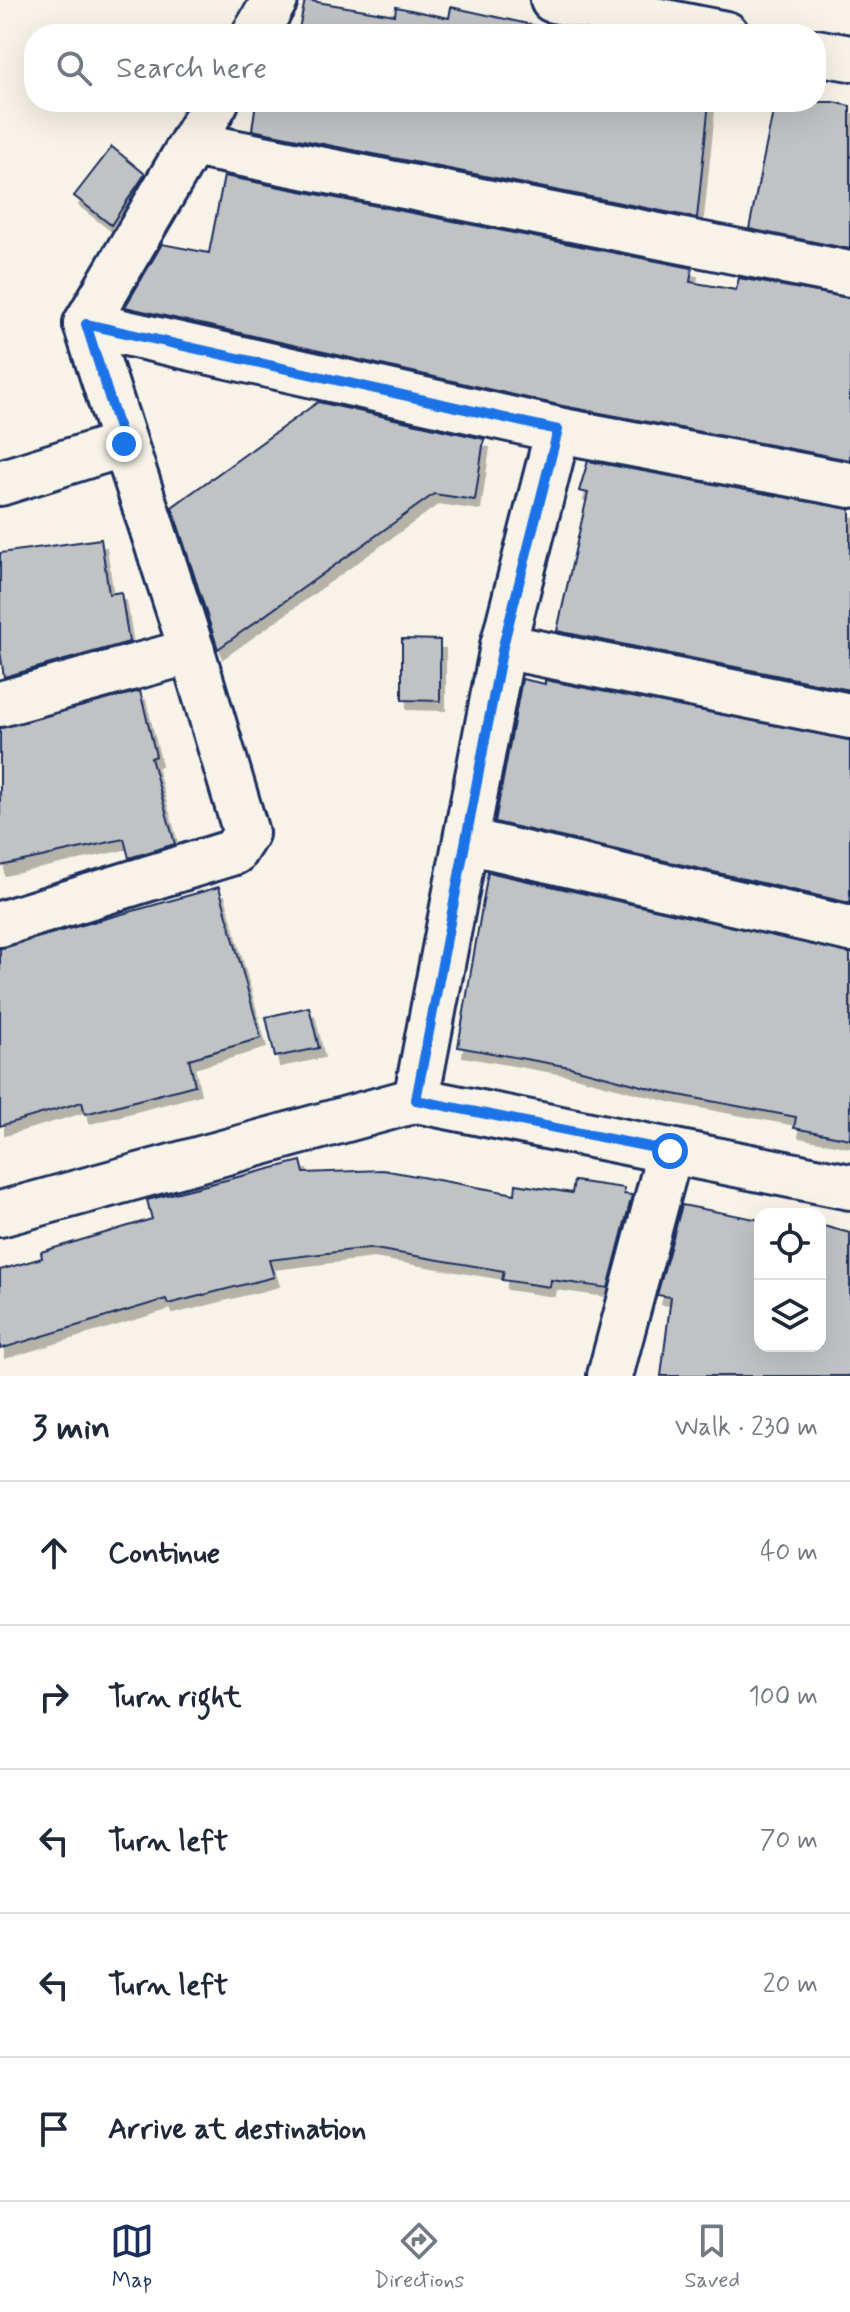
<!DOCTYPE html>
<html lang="en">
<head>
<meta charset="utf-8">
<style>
  body { margin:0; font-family:Mynerve,sans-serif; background:#f2f2f3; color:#1f2937 }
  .controls { position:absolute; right:24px; bottom:24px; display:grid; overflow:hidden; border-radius:16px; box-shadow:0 8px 32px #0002 }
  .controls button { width:72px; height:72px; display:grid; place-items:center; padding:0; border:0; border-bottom:2px solid #e0e1e3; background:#fff; color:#1f2937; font:40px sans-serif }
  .stop { position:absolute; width:24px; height:24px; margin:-18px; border:6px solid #1a73e8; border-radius:50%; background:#fff }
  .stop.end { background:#1a73e8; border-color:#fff; box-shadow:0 2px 8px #0008 }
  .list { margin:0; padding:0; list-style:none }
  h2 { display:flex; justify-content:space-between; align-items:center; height:104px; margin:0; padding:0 32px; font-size:34px }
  h2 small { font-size:26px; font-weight:400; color:#747a83 }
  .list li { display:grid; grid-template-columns:52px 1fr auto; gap:24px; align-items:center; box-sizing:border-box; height:144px; padding:0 32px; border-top:2px solid #e0e1e3 }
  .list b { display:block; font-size:30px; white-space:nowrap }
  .list em { font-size:26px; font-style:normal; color:#747a83 }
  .icon { flex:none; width:44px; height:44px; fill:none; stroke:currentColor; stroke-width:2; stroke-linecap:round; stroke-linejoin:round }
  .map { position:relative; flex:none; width:850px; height:1376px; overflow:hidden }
  .search { position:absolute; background:#fff; box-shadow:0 8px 32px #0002; left:24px; right:24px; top:24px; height:88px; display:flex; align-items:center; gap:20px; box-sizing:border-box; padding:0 28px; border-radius:32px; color:#747a83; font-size:30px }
  .sheet { height:824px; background:#fff }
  nav { display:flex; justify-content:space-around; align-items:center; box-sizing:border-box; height:112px; border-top:2px solid #e0e1e3; background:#fff; font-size:22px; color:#747a83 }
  nav a { display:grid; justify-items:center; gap:4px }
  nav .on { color:#1b2f5e }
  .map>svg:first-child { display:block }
</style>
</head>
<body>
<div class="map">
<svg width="850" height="1376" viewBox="0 0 850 1376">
  <defs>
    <filter id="shadow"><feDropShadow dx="5" dy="9" stdDeviation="0" flood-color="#0004"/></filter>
  </defs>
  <rect width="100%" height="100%" fill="#f7f3e8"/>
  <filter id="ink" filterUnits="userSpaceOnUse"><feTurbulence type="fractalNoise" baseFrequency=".0125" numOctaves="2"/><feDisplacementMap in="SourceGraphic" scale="16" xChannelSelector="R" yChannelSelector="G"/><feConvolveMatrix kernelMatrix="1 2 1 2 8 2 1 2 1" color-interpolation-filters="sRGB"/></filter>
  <g filter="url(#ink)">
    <g fill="#c0c3c5" stroke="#1b2f5e" stroke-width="2" filter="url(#shadow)">
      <polygon points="305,0 395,15 396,7 449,18 451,7 573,34 298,34"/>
      <polygon points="256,102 709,102 697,218 252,130"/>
      <polygon points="775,102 834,102 850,106 850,249 749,229"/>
      <polygon points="112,147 145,174 111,225 74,196"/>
      <polygon points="224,176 692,268 690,282 736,290 739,278 850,298 850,460 563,406 125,307 162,244 209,253"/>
      <polygon points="318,402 484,439 475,500 434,494 218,649 172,507"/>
      <polygon points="588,461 850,509 850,690 557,631 588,493 579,491"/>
      <polygon points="101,539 109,594 121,592 129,642 4,677 0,651 0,553"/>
      <polygon points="402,639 440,640 440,701 402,700"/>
      <polygon points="522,679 545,684 545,680 850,740 850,903 495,822"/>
      <polygon points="140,691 156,756 151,758 175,844 129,858 124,839 0,866 0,728"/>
      <polygon points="488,872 850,953 850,1139 794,1128 796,1117 668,1093 570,1067 458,1047"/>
      <polygon points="219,887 261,1038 189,1059 195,1085 85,1114 82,1102 0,1126 0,948"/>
      <polygon points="309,1007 319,1048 275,1057 266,1017"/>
      <polygon points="301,1161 304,1173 383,1170 515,1194 516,1184 572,1193 574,1181 624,1188 624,1194 632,1195 608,1288 551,1280 550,1287 502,1280 504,1271 369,1248 269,1260 274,1277 168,1304 166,1299 0,1349 0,1270 42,1258 41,1252 152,1219 147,1200"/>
      <polygon points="682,1205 760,1220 760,1346 820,1346 820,1225 850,1233 850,1376 661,1376 671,1297 657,1295"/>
    </g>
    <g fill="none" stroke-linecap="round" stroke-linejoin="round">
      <defs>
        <g id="street">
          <polyline points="553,0 726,34"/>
          <polyline points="255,34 275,0"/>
          <polyline points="816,52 850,58"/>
          <polyline points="192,144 850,274"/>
          <polyline points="86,324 558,430 850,485"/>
          <polyline points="0,483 124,444"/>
          <polyline points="503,646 850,716"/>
          <polyline points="0,704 192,651"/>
          <polyline points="467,841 850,929"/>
          <polyline points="0,924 234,852 246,833 192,651 86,324 216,102"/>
          <polyline points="416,1100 503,646 558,430"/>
          <polyline points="610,1376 670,1151"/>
        </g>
        <polyline id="secondary" points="0,1214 416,1100 850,1187"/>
      </defs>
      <use href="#street" stroke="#1b2f5e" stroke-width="50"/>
      <use href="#secondary" stroke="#1b2f5e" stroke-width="50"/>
      <use href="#street" stroke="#f7f3e8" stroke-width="44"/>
      <use href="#secondary" stroke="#f7f3e8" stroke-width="44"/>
    </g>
  </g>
  <g fill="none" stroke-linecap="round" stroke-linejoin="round" filter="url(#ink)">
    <polyline stroke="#1a73e8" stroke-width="10" points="124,444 86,324 558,430 503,646 416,1100 670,1151"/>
  </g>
</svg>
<div class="controls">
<button><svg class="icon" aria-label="locate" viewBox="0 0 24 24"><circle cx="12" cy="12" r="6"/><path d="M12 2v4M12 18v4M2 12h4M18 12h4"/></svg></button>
<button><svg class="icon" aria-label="layers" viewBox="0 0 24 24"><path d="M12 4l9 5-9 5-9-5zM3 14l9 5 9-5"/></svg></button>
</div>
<div class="stop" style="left:670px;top:1151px"></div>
<div class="stop end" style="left:124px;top:444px"></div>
<div class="search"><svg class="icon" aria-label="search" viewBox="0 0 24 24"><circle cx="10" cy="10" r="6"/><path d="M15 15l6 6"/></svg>Search here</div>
</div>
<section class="sheet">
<h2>3 min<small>Walk · 230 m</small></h2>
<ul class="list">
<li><svg class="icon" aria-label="ahead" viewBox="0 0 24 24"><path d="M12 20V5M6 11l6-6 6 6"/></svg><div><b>Continue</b></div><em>40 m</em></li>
<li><svg class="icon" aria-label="right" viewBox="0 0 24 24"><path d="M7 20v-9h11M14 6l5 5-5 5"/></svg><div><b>Turn right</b></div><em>100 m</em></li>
<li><svg class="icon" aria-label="left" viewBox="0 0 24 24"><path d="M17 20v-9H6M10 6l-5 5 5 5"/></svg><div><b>Turn left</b></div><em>70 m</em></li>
<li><svg class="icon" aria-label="left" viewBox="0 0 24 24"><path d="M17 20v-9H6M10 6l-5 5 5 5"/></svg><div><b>Turn left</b></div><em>20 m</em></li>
<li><svg class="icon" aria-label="arrive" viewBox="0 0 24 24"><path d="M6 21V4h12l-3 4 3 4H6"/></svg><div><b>Arrive at destination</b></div></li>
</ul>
</section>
<nav>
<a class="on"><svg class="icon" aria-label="map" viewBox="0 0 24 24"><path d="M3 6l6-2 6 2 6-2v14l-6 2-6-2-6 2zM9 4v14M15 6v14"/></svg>Map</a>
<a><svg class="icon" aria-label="directions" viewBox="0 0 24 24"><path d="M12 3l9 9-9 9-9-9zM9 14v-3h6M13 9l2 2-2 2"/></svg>Directions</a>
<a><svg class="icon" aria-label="saved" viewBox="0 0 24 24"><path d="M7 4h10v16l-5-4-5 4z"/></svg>Saved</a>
</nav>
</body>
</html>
